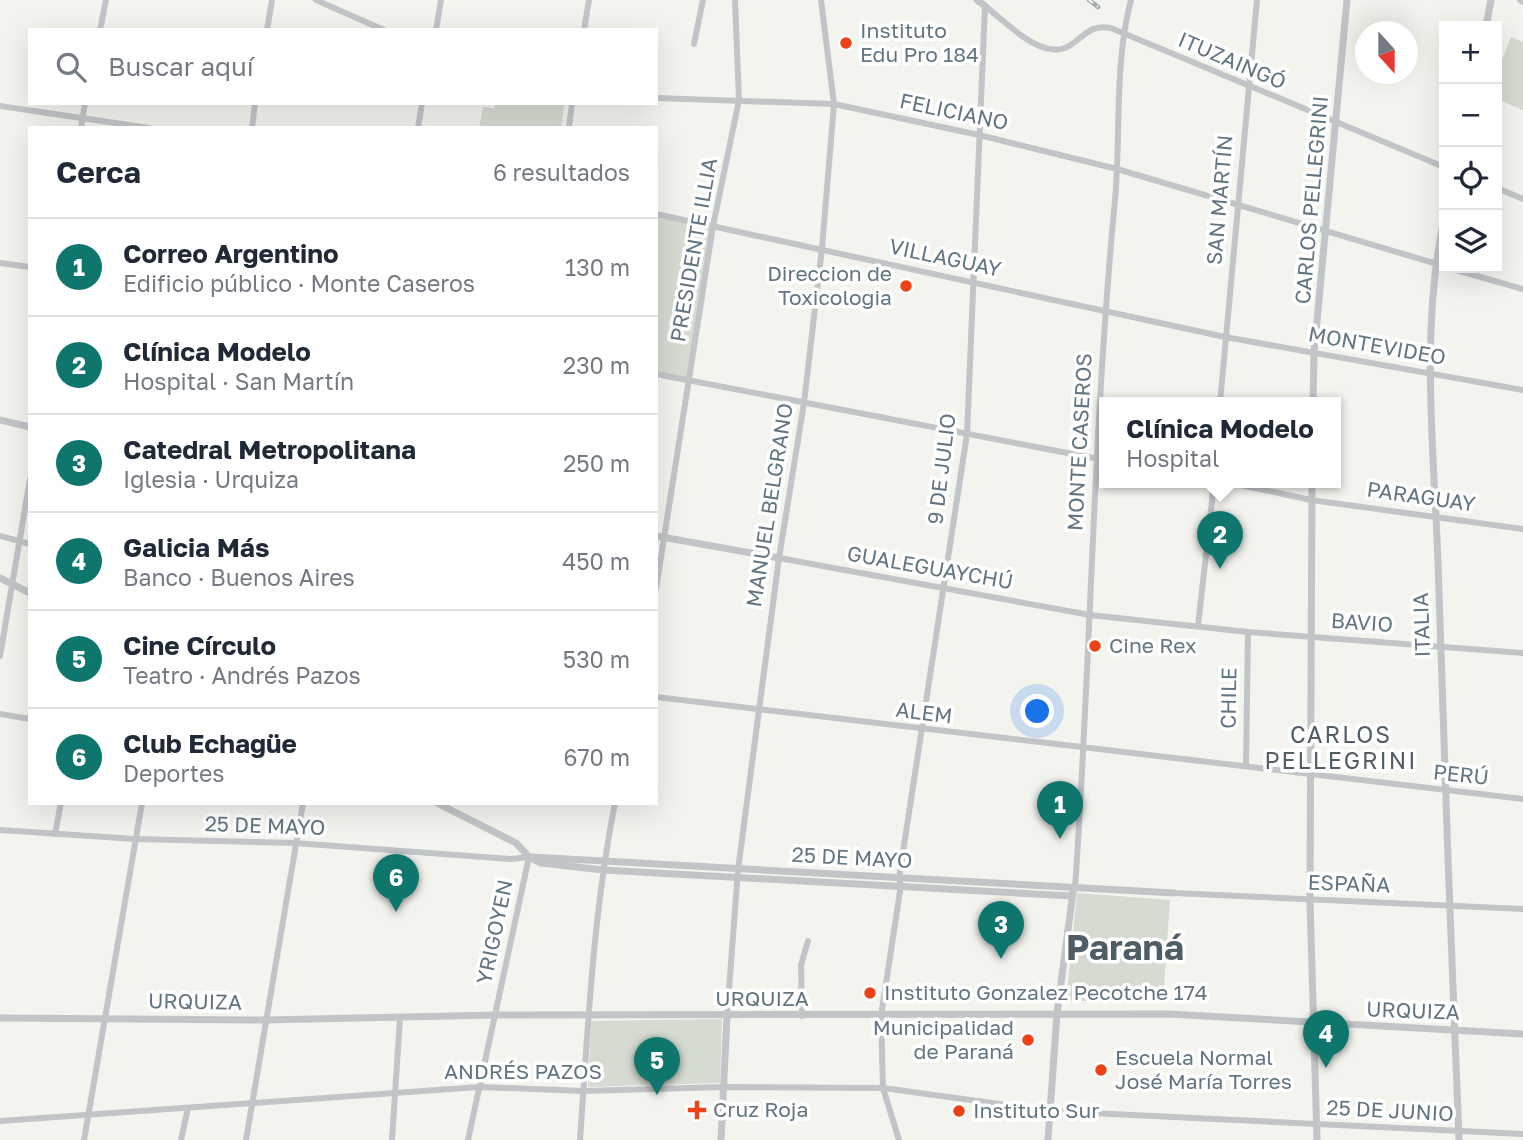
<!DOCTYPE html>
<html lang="es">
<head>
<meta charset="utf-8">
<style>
  body { margin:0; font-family:"Golos Text",sans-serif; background:#f6f6f7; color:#1f2937 }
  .controls { position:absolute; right:21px; top:21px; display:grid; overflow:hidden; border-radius:0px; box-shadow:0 7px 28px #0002 }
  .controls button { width:63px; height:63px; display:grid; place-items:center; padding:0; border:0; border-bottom:2px solid #e0e1e3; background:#fff; color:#1f2937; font:35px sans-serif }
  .compass { position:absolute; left:1355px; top:21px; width:63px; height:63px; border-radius:50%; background:#fff; box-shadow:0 7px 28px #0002; rotate:159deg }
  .you { position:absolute; left:1038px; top:712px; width:24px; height:24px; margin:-18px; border:5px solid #fff; border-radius:50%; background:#1a73e8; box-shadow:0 0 0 10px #1a73e833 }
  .badge { display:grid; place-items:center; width:46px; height:46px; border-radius:50%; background:#0f766e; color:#fff; font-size:23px; font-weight:700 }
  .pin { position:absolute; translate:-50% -58px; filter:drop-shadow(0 2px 4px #0008) }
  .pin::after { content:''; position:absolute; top:37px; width:24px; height:21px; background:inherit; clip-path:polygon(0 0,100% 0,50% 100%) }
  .popup { position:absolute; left:1099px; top:397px; width:242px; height:91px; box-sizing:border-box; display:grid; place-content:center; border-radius:0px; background:#fff; filter:drop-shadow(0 2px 5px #0005); font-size:23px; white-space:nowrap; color:#747a83 }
  .popup b { font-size:26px; color:#1f2937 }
  .popup::after { content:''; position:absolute; left:50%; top:100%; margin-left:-14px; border:14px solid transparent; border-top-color:#fff }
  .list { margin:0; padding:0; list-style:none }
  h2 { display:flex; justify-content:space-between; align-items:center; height:91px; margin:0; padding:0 28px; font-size:30px }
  h2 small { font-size:23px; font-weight:400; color:#747a83 }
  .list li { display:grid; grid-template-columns:46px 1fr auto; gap:21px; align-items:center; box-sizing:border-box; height:98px; padding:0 28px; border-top:2px solid #e0e1e3 }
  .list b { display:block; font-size:26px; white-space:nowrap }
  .list p { margin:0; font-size:23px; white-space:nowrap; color:#747a83 }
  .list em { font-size:23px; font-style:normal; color:#747a83 }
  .icon { flex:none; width:38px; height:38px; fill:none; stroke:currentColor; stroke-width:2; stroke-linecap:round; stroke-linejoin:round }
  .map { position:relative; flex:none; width:1523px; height:1140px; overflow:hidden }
  .search { position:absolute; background:#fff; box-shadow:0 7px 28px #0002; left:28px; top:28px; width:630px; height:77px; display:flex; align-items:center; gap:18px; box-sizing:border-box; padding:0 24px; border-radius:0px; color:#747a83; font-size:26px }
  .panel { position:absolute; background:#fff; box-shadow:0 7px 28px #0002; left:28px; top:126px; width:630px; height:679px; border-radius:0px }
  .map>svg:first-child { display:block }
</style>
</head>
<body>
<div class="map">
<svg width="1523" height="1140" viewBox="0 0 1523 1140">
  <rect width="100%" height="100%" fill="#f4f4ef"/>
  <g fill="#d5dbd0">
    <polygon points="1511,37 1523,42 1523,110 1497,99 1497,72"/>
    <polygon points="495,103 565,103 561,128 479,128 483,107 494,108"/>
    <polygon points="656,216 711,227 686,380 656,374"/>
    <polygon points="1077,893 1170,900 1163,1001 1066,1001"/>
    <polygon points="722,1019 720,1083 588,1087 591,1021"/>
  </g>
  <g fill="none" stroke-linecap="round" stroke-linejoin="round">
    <g stroke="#c1c5c8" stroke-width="6">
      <polyline points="316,0 384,30"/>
      <polyline points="1520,0 1523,2"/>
      <path d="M985 6C1005 21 1042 62 1069 46 1085 36 1090 24 1111 28L1444 167"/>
      <polyline points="100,30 106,0"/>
      <polyline points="267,30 272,0"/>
      <polyline points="436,30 441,0"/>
      <polyline points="584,30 589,0"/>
      <polyline points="694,44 703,0"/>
      <polyline points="656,98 834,104 979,135 1117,169 1444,266"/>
      <polyline points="0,106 149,128"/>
      <polyline points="81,128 85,103"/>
      <polyline points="252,128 255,103"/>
      <polyline points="418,128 422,103"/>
      <polyline points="569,128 572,103"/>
      <polyline points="1497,188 1523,199"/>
      <polyline points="656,214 1225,337 1523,390"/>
      <polyline points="0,263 30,267"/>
      <polyline points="1449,268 1523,289"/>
      <polyline points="656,374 1104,460"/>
      <polyline points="1220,403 1257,0"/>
      <polyline points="1231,483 1311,500 1523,529"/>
      <polyline points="0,536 30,544"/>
      <polyline points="779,558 1090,615 1248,632 1523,653"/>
      <polyline points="656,589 713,226 739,100 735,0"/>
      <polyline points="1198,626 1214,483"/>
      <polyline points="0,656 30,479"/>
      <polyline points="656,697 1523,799"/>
      <polyline points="0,714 30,719"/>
      <polyline points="1246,766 1248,632"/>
      <polyline points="0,830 135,839 295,843 511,859 529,857 468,1140"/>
      <polyline points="55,834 61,803"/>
      <path d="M1075 888C1091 658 1093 429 1115 200 1121 134 1114 64 1131 0"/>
      <polyline points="1174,893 1523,909"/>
      <polyline points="727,1016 738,870 779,558 804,403 822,248 834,104 821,0"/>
      <polyline points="802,1016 801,965 808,941"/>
      <polyline points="0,1121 479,1087 584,1091 723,1087 883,1088 1050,1111 1523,1134"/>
      <polyline points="84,1140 142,803"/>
      <polyline points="181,1140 188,1108"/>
      <polyline points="246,1140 303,803"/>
      <polyline points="392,1140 400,1018"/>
      <path d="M580 1140C588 1027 593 914 615 803"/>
      <polyline points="899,1140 883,1088 881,1016 901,885 899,878 967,434 985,6"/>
    </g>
    <g stroke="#c1c5c8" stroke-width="7">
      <polyline points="977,0 985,6"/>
      <polyline points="1486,26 1491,0"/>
      <path d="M1444 219C1420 330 1434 450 1438 563 1444 755 1451 948 1459 1140"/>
      <polyline points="1313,403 1314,353 1347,0"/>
      <polyline points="0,420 30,427"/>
      <polyline points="1312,483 1310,900 1317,1140"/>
      <polyline points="656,536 779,558"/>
      <polyline points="0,578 30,593"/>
      <polyline points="437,803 516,843 529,857 541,863 603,870 1071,896"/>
      <polyline points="532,857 1174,893"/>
      <polyline points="0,1018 265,1020 496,1015 1169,1014 1523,1034"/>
      <polyline points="721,1140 727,1016"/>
      <polyline points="1048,1140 1057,1013 1073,892"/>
    </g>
    <defs>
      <polyline id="rail" points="1089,0 1098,7"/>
    </defs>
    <use href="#rail" stroke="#a1a8ad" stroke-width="4.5"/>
    <use href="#rail" stroke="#fff" stroke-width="2" stroke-dasharray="5" stroke-linecap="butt"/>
  </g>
  <g fill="#ee4115" stroke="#fff" stroke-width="2.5">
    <circle cx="846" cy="43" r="7"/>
    <circle cx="906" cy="286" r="7"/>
    <circle cx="1095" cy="646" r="7"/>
    <circle cx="870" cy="993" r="7"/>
    <circle cx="1028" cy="1040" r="7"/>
    <circle cx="1101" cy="1070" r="7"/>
    <path d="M693.5 1099.5h7v7h7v7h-7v7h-7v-7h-7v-7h7z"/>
    <circle cx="959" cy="1111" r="7"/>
  </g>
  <g text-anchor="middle" stroke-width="7" stroke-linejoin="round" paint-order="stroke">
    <g font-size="21" fill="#617582" stroke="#fff" text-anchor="start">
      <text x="860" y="38">Instituto<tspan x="860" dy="24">Edu Pro 184</tspan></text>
      <text x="892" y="281" text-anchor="end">Direccion de<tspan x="892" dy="24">Toxicologia</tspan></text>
      <text x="1109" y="653">Cine Rex</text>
      <text x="884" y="1000">Instituto Gonzalez Pecotche 174</text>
      <text x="1014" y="1035" text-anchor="end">Municipalidad<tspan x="1014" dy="24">de Paraná</tspan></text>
      <text x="1115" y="1065">Escuela Normal<tspan x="1115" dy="24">José María Torres</tspan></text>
      <text x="713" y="1117">Cruz Roja</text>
      <text x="973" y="1118">Instituto Sur</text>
    </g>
    <g font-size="21" fill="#617582" stroke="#fff">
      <text transform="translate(1232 61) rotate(23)" y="7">ITUZAINGÓ</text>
      <text transform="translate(954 112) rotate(12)" y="7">FELICIANO</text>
      <text transform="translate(1220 200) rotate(-85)" y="7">SAN MARTÍN</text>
      <text transform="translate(1312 200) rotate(-85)" y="7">CARLOS PELLEGRINI</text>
      <text transform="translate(694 250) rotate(-80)" y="7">PRESIDENTE ILLIA</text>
      <text transform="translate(945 258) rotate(12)" y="7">VILLAGUAY</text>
      <text transform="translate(1377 346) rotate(10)" y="7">MONTEVIDEO</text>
      <text transform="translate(1080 442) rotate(-87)" y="7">MONTE CASEROS</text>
      <text transform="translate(942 469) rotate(-83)" y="7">9 DE JULIO</text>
      <text transform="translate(1421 497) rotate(8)" y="7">PARAGUAY</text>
      <text transform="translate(770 505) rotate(-81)" y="7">MANUEL BELGRANO</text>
      <text transform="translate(930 568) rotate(10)" y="7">GUALEGUAYCHÚ</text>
      <text transform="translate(1362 623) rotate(4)" y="7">BAVIO</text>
      <text transform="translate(1422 625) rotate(-92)" y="7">ITALIA</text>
      <text transform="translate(1229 698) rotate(-89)" y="7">CHILE</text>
      <text transform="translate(924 713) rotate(7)" y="7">ALEM</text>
      <text transform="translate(1461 775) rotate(6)" y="7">PERÚ</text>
      <text transform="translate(265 826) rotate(2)" y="7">25 DE MAYO</text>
      <text transform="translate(852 858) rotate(3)" y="7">25 DE MAYO</text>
      <text transform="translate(1349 884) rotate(2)" y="7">ESPAÑA</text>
      <text transform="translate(495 932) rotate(-78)" y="7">YRIGOYEN</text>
      <text x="762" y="1006">URQUIZA</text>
      <text transform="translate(195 1002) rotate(1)" y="7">URQUIZA</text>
      <text transform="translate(1413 1011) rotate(2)" y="7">URQUIZA</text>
      <text x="523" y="1079">ANDRÉS PAZOS</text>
      <text transform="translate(1390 1111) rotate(3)" y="7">25 DE JUNIO</text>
    </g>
    <g font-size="23" letter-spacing="2" fill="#4f5d67" stroke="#fff">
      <text x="1341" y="743">CARLOS<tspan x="1341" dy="26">PELLEGRINI</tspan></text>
    </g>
    <g font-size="35" font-weight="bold" fill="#4f5d67" stroke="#fff">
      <text x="1125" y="960">Paraná</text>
    </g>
  </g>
</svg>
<div class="controls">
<button>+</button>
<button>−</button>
<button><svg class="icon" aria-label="locate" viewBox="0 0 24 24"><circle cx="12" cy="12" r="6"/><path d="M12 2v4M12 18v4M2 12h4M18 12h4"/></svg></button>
<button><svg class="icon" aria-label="layers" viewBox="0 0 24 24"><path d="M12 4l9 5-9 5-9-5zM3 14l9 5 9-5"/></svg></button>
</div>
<svg class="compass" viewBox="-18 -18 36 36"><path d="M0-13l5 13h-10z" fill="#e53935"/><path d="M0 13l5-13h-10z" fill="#747a83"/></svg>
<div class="you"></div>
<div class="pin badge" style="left:1060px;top:839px">1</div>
<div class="pin badge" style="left:1220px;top:569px">2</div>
<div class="popup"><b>Clínica Modelo</b>Hospital</div>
<div class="pin badge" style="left:1001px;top:959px">3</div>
<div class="pin badge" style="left:1326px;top:1068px">4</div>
<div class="pin badge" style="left:657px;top:1095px">5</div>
<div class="pin badge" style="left:396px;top:912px">6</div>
<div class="search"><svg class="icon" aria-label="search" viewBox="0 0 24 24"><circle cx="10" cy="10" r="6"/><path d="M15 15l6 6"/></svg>Buscar aquí</div>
<section class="panel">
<h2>Cerca<small>6 resultados</small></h2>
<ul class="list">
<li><span class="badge">1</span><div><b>Correo Argentino</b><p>Edificio público · Monte Caseros</p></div><em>130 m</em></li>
<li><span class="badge">2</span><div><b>Clínica Modelo</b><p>Hospital · San Martín</p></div><em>230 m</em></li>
<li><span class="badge">3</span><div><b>Catedral Metropolitana</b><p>Iglesia · Urquiza</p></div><em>250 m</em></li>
<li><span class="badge">4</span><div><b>Galicia Más</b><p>Banco · Buenos Aires</p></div><em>450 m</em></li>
<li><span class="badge">5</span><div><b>Cine Círculo</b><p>Teatro · Andrés Pazos</p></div><em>530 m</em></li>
<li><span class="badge">6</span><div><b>Club Echagüe</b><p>Deportes</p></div><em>670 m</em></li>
</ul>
</section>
</div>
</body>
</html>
